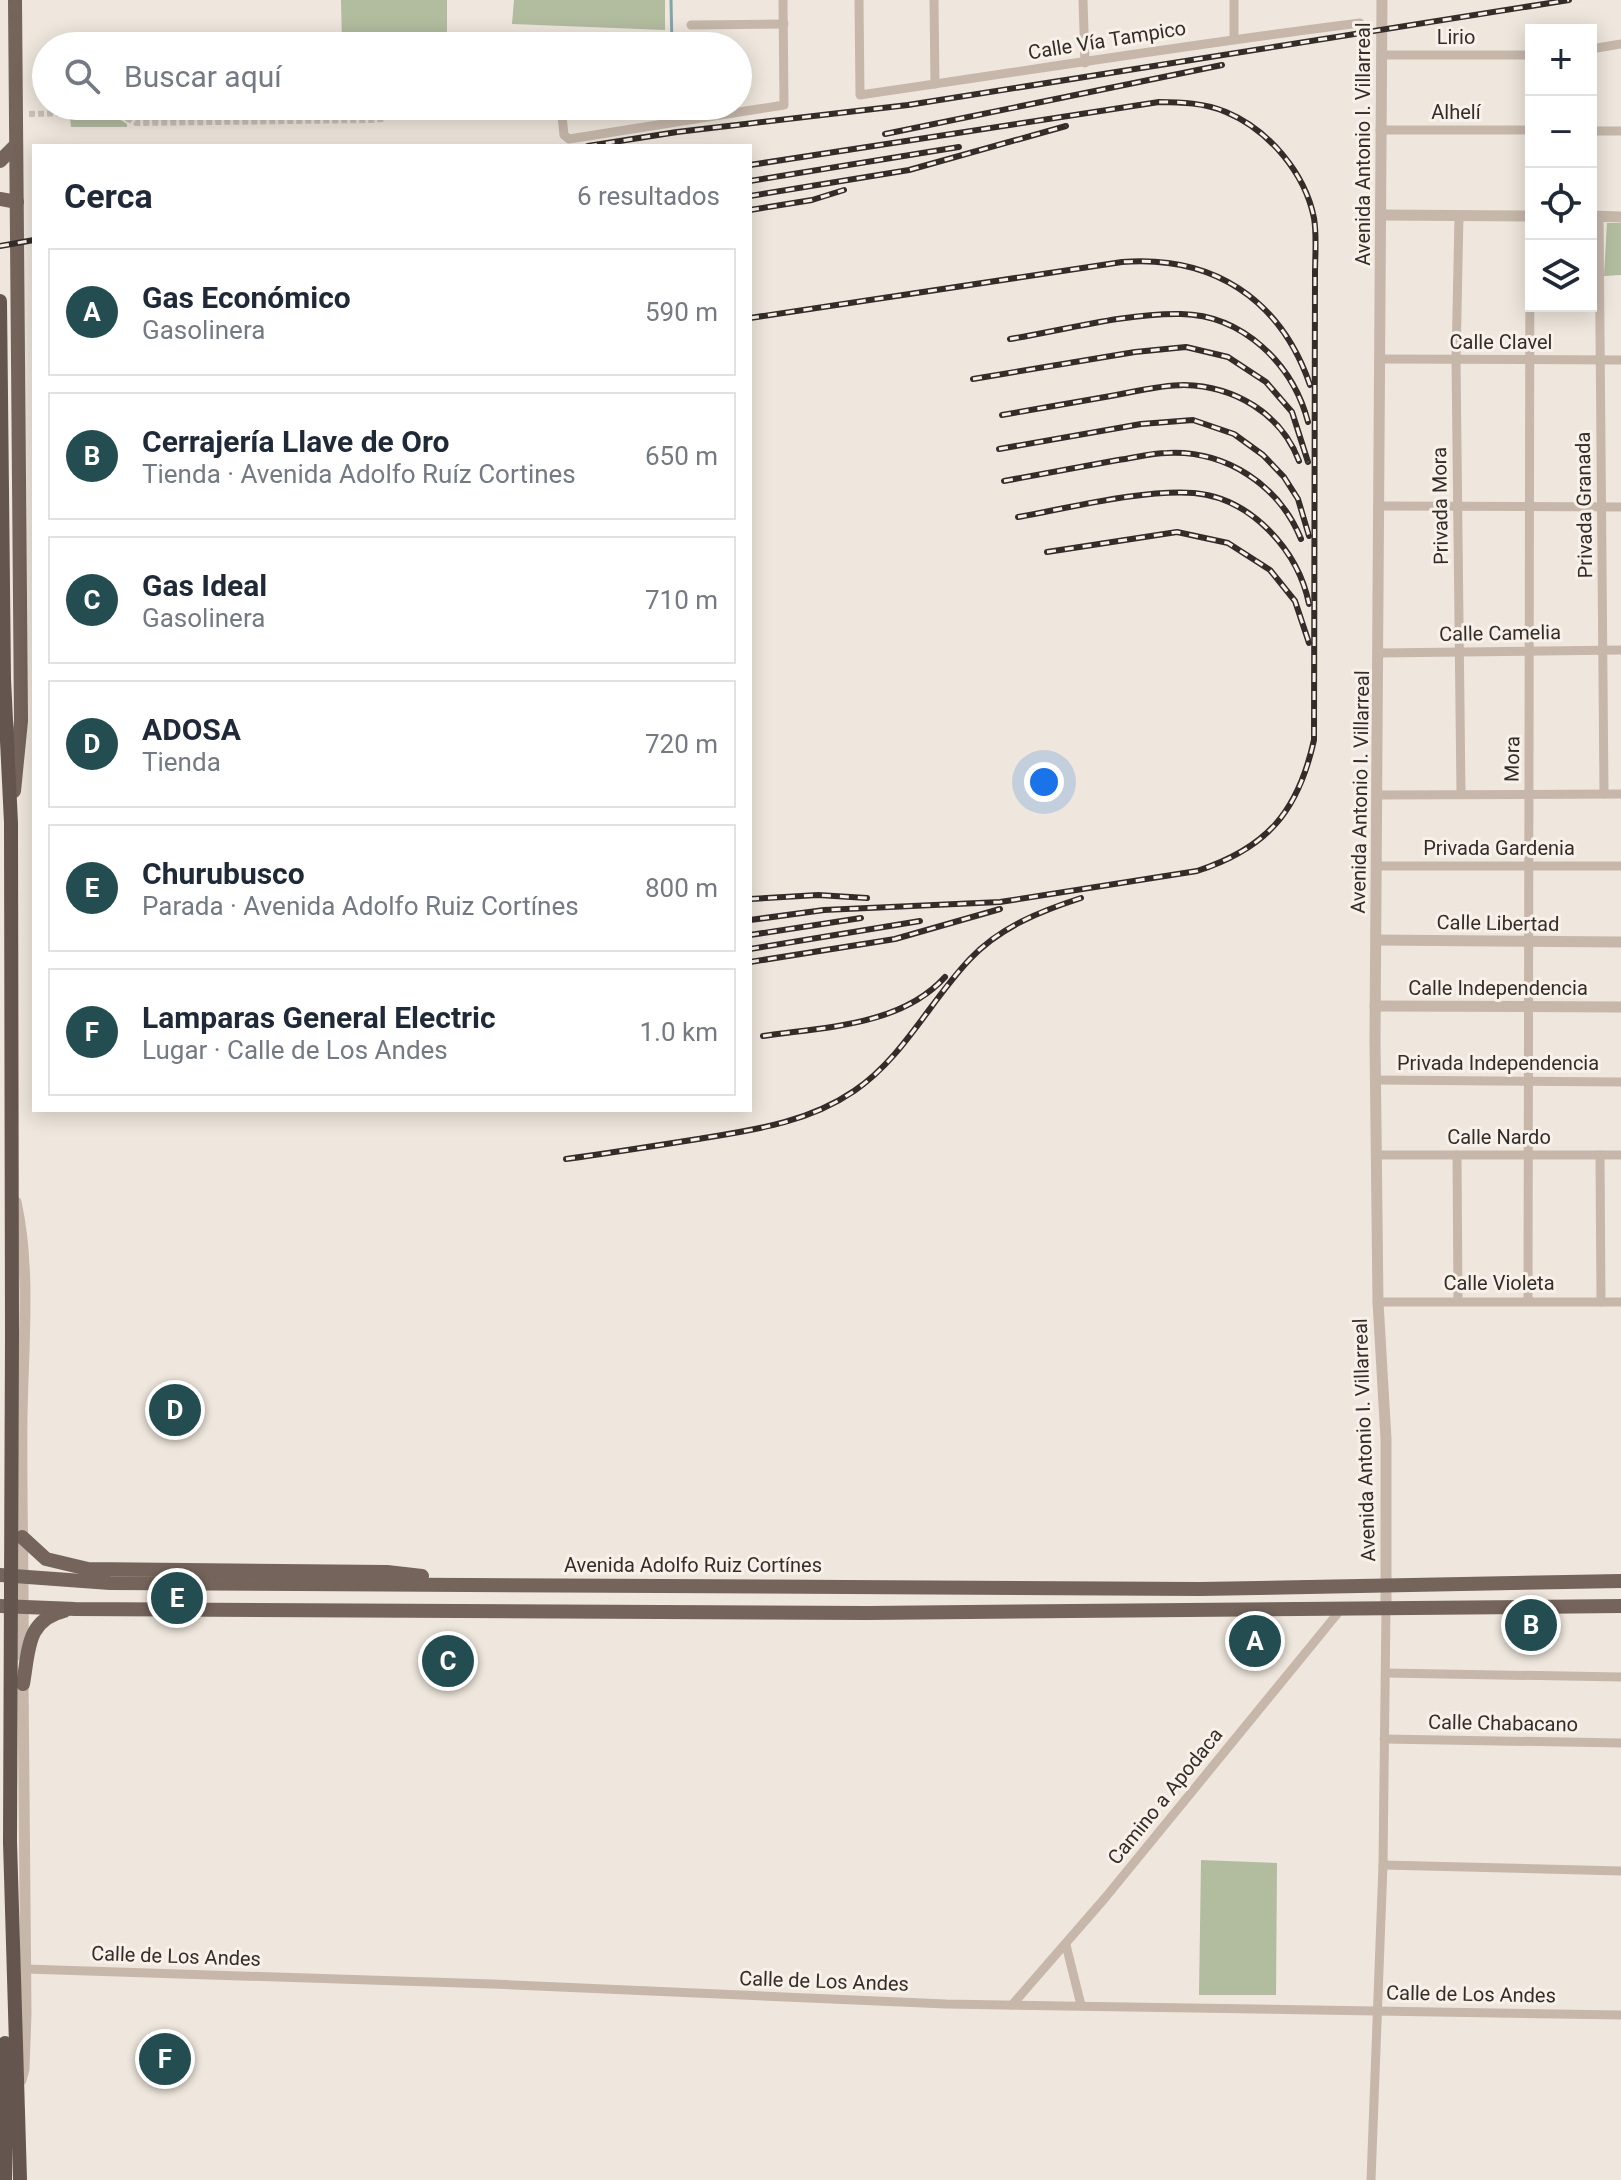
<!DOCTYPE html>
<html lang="es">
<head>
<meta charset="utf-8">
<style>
  body { margin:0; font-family:Roboto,sans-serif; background:#f6f6f7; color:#1f2937 }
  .controls { position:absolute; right:24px; top:24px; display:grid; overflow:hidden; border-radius:0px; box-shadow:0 4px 20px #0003 }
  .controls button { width:72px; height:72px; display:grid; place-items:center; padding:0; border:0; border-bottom:2px solid #e0e1e3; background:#fff; color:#1f2937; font:40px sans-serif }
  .you { position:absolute; left:1044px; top:782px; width:28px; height:28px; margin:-20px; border:6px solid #fff; border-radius:50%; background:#1a73e8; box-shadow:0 0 0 12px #1a73e833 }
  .badge { display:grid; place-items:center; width:52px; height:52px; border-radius:50%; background:#234d51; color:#fff; font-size:26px; font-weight:700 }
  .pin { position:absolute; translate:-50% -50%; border:4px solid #fff; box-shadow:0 2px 8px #0006 }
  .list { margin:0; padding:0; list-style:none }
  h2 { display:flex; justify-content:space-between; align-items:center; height:104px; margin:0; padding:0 32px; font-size:34px }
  h2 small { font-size:26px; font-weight:400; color:#747a83 }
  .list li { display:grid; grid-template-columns:52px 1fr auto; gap:24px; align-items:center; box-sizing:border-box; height:128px; margin:0 16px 16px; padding:0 16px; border:2px solid #e0e1e3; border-radius:0px }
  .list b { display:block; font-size:30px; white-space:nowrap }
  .list p { margin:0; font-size:26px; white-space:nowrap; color:#747a83 }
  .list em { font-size:26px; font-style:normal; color:#747a83 }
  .icon { flex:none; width:44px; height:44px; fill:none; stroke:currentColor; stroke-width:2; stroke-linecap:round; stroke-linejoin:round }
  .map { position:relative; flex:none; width:1621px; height:2180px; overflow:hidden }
  .search { position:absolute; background:#fff; box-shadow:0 4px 20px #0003; left:32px; top:32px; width:720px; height:88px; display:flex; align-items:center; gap:20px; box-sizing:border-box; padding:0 28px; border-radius:44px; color:#747a83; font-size:30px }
  .panel { position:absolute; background:#fff; box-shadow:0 4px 20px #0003; left:32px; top:144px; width:720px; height:968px; border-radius:0px }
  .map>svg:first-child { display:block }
</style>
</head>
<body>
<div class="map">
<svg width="1621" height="2180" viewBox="0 0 1621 2180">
  <rect width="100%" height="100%" fill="#efe7dd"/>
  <g fill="#b2bc9f">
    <polygon points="341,0 447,0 447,46 342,46"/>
    <polygon points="514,0 665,0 665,30 512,24"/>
    <polygon points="70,117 116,117 127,124 127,127 71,127"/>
    <polygon points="1607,223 1621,223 1621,275 1604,276"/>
    <polygon points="1201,1860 1277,1863 1276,1995 1199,1995"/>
  </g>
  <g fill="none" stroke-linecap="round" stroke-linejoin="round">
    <g stroke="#7fa7a9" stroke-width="3">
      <polyline points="671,0 672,46"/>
      <polyline points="671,111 671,106"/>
    </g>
    <polyline stroke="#cac2b9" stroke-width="6" stroke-dasharray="6 3" stroke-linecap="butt" points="29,114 115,112 136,123 369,120 384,119 397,106"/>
    <g stroke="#c6b7aa" stroke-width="9">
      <path d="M859 0 860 95C1026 71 1192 44 1360 23"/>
      <polyline points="934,0 935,84"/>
      <polyline points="1083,0 1085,63"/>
      <polyline points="1234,0 1234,39"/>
      <polyline points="691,25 784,24"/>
      <polyline points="1591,49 1621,44"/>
      <polyline points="1381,55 1531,55"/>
      <polyline points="561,106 564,135 569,139 784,105 783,0"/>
      <polyline points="1380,130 1531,130"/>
      <polyline points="1591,131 1621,131"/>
      <polyline points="1459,216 1456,360 1461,794"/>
      <polyline points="1599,216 1604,794"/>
      <polyline points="1381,359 1621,360"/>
      <polyline points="1379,506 1621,507"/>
      <polyline points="1379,653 1621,650"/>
      <polyline points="1378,795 1621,794"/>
      <polyline points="1377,866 1621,866"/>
      <polyline points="1375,1080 1621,1082"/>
      <polyline points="1376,1155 1621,1155"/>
      <polyline points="1457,1155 1458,1301"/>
      <polyline points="1600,1155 1601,1302"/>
      <polyline points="1528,1301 1530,216"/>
      <polyline points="1378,1302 1621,1302"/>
      <polyline points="1386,1673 1621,1677"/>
      <polyline points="1384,1739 1621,1743"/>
      <polyline points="1383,1865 1621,1871"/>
      <polyline points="1066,1945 1081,2005"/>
      <polyline points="26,1969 492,1984 946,2004 1621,2015"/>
      <polyline points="1012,2005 1105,1898 1342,1608"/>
      <polyline points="1371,2180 1383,1865 1386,1607"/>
    </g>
    <g stroke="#c6b7aa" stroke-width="11">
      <polyline points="1382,0 1375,1041 1378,1302 1386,1439 1386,1607"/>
      <polyline points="1381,215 1531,216"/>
      <polyline points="1591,216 1621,217"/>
      <polyline points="1376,940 1621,942"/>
      <polyline points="1375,1006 1621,1007"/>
      <path d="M16 1202C31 1269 23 1348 22 1417 21 1497 24 1577 23 1657"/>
      <polyline points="21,2080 24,2069 26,2014 23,1678"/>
    </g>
    <g stroke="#74645c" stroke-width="14">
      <polyline points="0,161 16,145"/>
      <polyline points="0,199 17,202"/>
      <polyline points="14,791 21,721 15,0"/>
      <polyline points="22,1537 46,1559 88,1569 387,1572 422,1576"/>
      <polyline points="0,1575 110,1583 1200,1589 1621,1581"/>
      <polyline points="0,1606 75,1609 867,1613 1621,1606"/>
      <path d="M23 1684C29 1651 26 1620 64 1611"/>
    </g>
    <g stroke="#64564e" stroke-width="14">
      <polyline points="4,679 11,823 12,1336"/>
      <polyline points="10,1842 20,2180"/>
      <polyline points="5,2180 5,2043"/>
    </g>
    <defs>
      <g id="rail">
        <polyline points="885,134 1222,65"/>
        <polyline points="588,146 677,132 908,105 1569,0"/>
        <path d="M750 165 1159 102C1181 102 1205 103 1226 112 1269 130 1305 173 1314 218 1317 236 1315 256 1315 274L1314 740C1298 812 1267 848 1197 871L1000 902 824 910 750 920"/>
        <polyline points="750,181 959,147"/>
        <polyline points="750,196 909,170 1066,126"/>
        <polyline points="750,210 812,200 844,190"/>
        <polyline points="0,246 34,240"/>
        <path d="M750 318 1122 262C1212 255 1280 298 1310 385"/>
        <path d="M1010 339C1064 330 1126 313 1181 314 1243 315 1293 364 1308 422"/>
        <polyline points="973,379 1135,352 1186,347 1228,357 1266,382 1292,412 1308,462"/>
        <path d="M1002 415C1036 409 1071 403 1105 397 1130 393 1158 385 1184 385 1234 386 1281 413 1299 461"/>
        <polyline points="999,449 1141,424 1193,420 1234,434 1263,455 1284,477 1298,499 1309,536"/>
        <path d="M1004 481C1042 474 1080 467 1118 460 1134 458 1151 453 1167 453 1226 450 1279 485 1301 539"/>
        <path d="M1018 517C1069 508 1144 489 1194 493 1251 498 1298 550 1309 604"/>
        <polyline points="1047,552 1177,532 1228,543 1270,570 1295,601 1309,643"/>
        <polyline points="750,899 818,895 867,898"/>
        <polyline points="750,935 861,918"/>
        <polyline points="750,949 920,921"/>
        <polyline points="750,962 895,939 1000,909"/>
        <path d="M763 1036C824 1027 901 1026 945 977"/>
        <path d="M566 1159C610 1153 654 1146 698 1139 753 1130 807 1123 854 1091 903 1058 930 1001 970 959 1000 927 1041 911 1081 898"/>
      </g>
    </defs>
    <use href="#rail" stroke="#342c29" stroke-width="6"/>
    <use href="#rail" stroke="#f7f1e9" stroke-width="3" stroke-dasharray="9" stroke-linecap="butt"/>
    <g stroke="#64564e" stroke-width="14">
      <polyline points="0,301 4,679"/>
      <polyline points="10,1842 12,1336"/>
    </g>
  </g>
  <g text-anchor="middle" stroke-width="6" stroke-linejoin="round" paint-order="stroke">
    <g font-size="20" fill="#342c29" stroke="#f7f1e9">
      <text x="1456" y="44">Lirio</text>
      <text transform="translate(1107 40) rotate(-9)" y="7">Calle Vía Tampico</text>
      <text x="1456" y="119">Alhelí</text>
      <text transform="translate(1363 144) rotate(-90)" y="7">Avenida Antonio I. Villarreal</text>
      <text x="1501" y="349">Calle Clavel</text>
      <text transform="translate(1584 505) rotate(-91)" y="7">Privada Granada</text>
      <text transform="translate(1440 506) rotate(-91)" y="7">Privada Mora</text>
      <text transform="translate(1500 633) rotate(-1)" y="7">Calle Camelia</text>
      <text transform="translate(1512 759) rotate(-89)" y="7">Mora</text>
      <text transform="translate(1360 792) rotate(-89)" y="7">Avenida Antonio I. Villarreal</text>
      <text x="1499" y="855">Privada Gardenia</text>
      <text transform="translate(1498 923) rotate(1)" y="7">Calle Libertad</text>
      <text x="1498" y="995">Calle Independencia</text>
      <text x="1498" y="1070">Privada Independencia</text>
      <text x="1499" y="1144">Calle Nardo</text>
      <text x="1499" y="1290">Calle Violeta</text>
      <text transform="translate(1364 1440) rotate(-92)" y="7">Avenida Antonio I. Villarreal</text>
      <text x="693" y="1572">Avenida Adolfo Ruiz Cortínes</text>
      <text transform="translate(1503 1723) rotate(1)" y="7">Calle Chabacano</text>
      <text transform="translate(1165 1796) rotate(-51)" y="7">Camino a Apodaca</text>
      <text transform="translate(176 1956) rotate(2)" y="7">Calle de Los Andes</text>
      <text transform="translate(824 1981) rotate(2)" y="7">Calle de Los Andes</text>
      <text transform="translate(1471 1994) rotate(1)" y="7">Calle de Los Andes</text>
    </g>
  </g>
</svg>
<div class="controls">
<button>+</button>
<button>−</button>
<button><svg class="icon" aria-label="locate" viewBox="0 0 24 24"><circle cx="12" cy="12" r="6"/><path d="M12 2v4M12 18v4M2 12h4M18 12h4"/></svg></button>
<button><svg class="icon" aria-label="layers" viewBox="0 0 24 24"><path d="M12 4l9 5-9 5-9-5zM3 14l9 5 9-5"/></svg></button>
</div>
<div class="you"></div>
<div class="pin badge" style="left:1255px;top:1641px">A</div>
<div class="pin badge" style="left:1531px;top:1625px">B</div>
<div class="pin badge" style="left:448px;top:1661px">C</div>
<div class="pin badge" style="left:175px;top:1410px">D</div>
<div class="pin badge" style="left:177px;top:1598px">E</div>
<div class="pin badge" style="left:165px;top:2059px">F</div>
<div class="search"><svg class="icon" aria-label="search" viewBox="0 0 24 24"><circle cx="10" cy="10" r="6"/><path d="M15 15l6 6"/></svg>Buscar aquí</div>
<section class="panel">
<h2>Cerca<small>6 resultados</small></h2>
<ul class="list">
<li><span class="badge">A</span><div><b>Gas Económico</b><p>Gasolinera</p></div><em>590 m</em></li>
<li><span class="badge">B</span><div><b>Cerrajería Llave de Oro</b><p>Tienda · Avenida Adolfo Ruíz Cortines</p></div><em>650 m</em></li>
<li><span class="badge">C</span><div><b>Gas Ideal</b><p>Gasolinera</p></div><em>710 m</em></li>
<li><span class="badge">D</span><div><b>ADOSA</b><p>Tienda</p></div><em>720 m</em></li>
<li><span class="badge">E</span><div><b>Churubusco</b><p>Parada · Avenida Adolfo Ruiz Cortínes</p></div><em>800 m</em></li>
<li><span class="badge">F</span><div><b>Lamparas General Electric</b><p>Lugar · Calle de Los Andes</p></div><em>1.0 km</em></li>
</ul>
</section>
</div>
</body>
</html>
